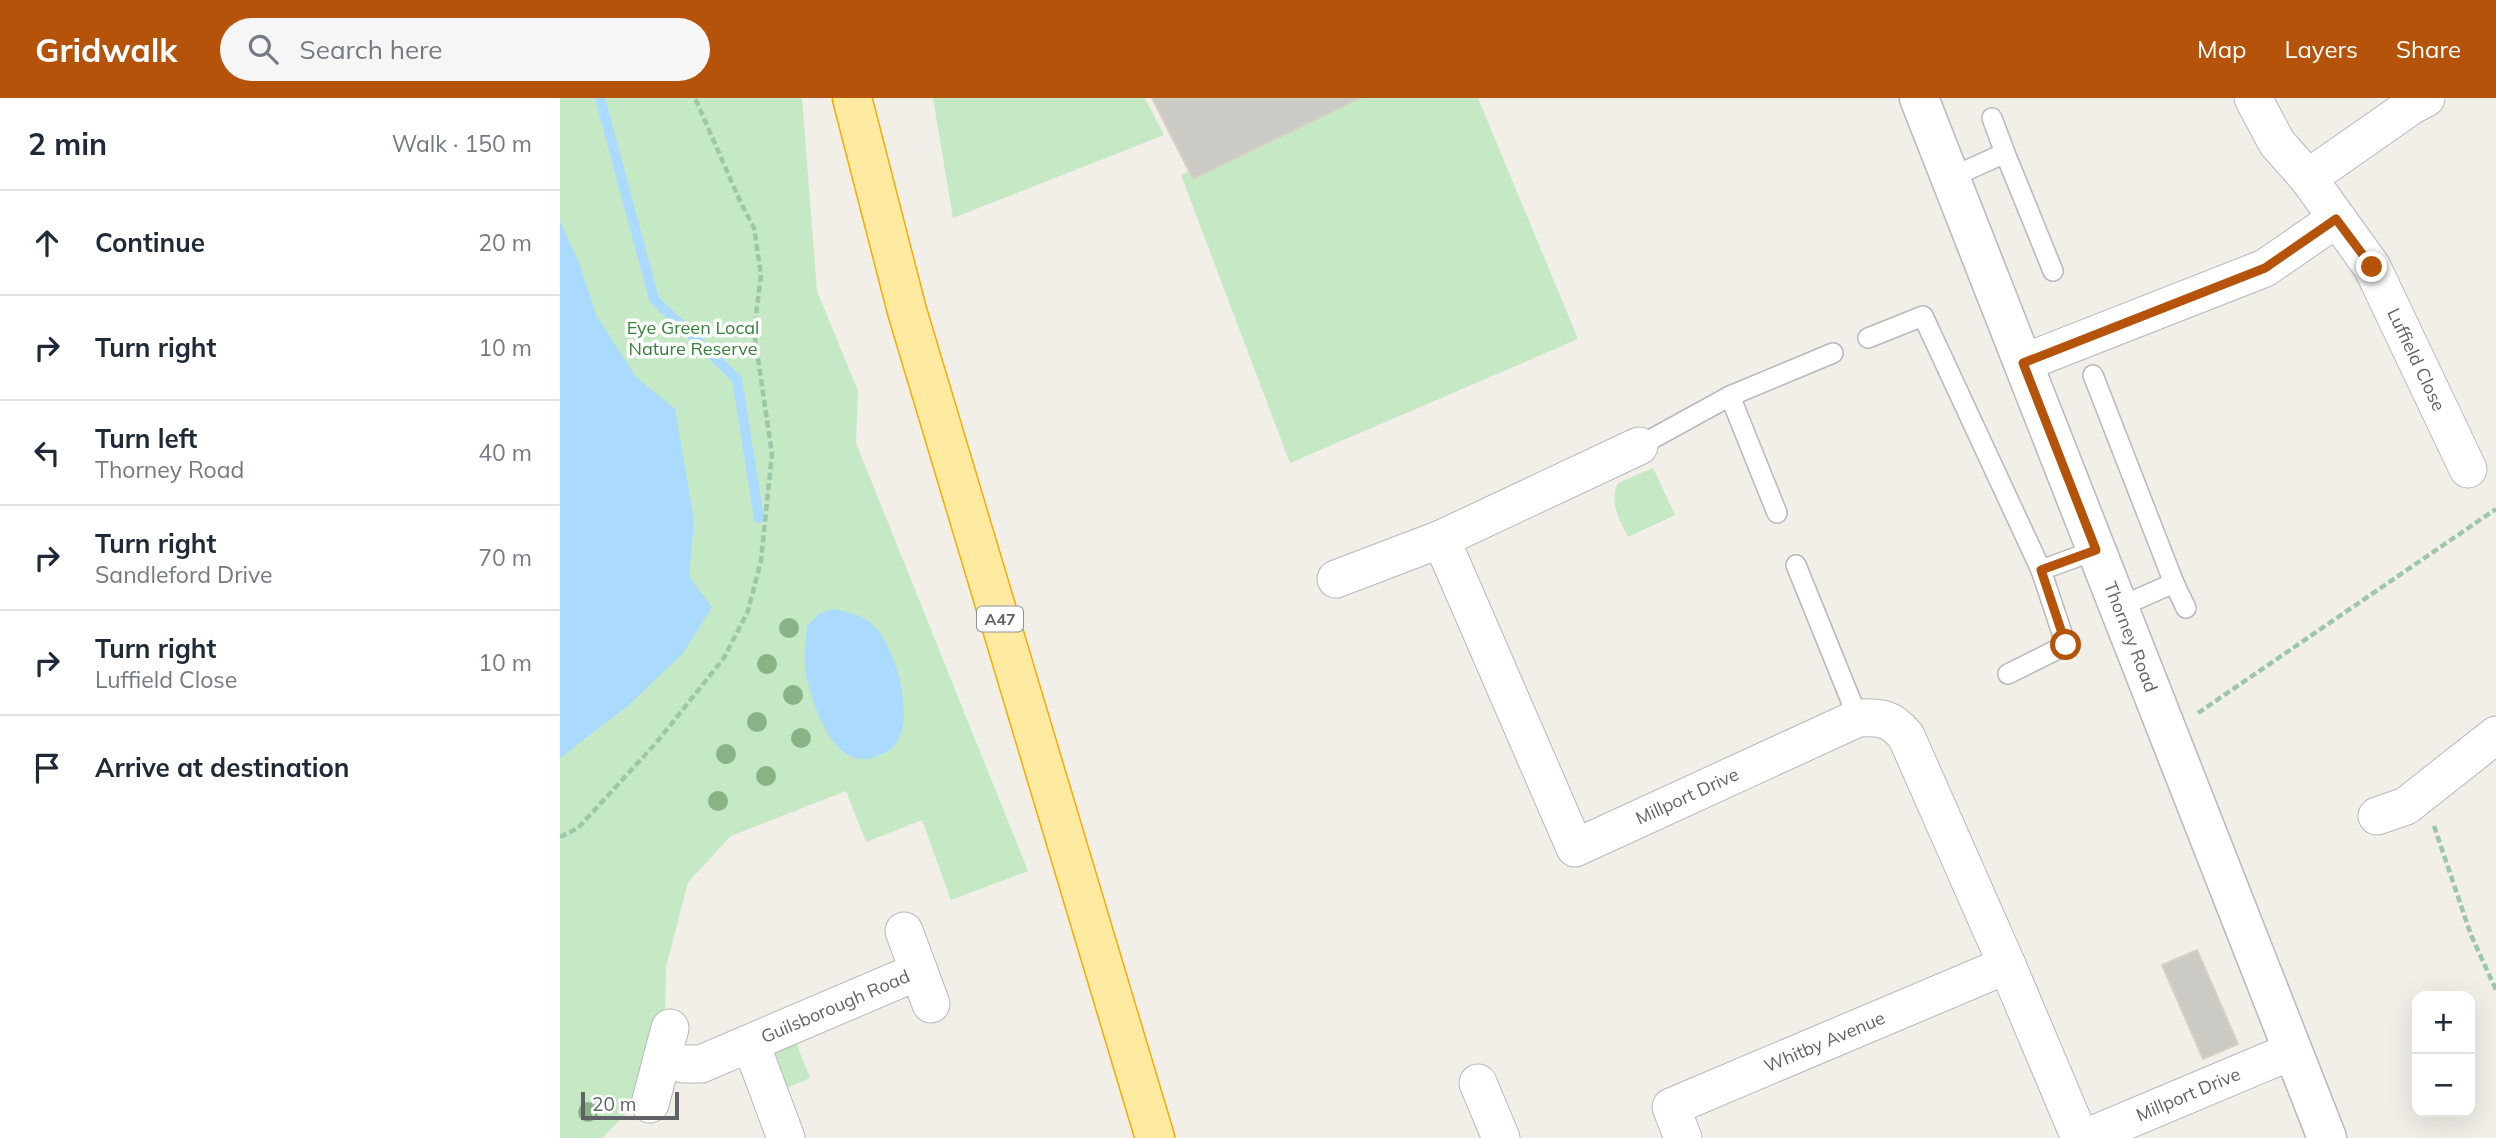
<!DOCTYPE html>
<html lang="en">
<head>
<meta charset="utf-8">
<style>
  body { margin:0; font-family:Mulish,sans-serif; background:#f6f6f7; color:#1f2937 }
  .controls { position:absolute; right:21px; bottom:21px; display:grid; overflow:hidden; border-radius:14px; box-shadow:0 7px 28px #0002 }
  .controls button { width:63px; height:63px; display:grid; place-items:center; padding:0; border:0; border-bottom:2px solid #e0e1e3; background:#fff; color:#1f2937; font:35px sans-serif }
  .scale { position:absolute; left:21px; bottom:18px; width:98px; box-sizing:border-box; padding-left:7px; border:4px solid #5f6368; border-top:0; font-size:19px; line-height:24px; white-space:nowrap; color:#5f6368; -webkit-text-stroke:5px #fff; paint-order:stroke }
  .stop { position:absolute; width:21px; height:21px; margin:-16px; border:5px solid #b45309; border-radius:50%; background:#fff }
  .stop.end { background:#b45309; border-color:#fff; box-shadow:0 2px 7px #0008 }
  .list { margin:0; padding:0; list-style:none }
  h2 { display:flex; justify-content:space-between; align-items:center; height:91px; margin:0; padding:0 28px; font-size:30px }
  h2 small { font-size:23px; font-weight:400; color:#747a83 }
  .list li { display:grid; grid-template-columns:46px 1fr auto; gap:21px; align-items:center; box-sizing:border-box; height:105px; padding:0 28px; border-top:2px solid #e0e1e3 }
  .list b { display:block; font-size:26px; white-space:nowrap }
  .list p { margin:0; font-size:23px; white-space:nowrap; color:#747a83 }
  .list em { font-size:23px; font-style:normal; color:#747a83 }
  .icon { flex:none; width:38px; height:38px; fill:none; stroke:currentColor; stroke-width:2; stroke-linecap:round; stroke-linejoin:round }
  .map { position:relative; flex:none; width:1936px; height:1040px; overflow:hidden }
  header { display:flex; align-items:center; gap:42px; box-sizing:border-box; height:98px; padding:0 35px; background:#b45309; color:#fff }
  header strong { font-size:33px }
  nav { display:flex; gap:38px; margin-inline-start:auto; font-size:24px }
  .search { width:490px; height:63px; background:#f6f6f7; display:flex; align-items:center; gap:18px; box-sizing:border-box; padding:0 24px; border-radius:38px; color:#747a83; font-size:26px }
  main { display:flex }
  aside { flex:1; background:#fff }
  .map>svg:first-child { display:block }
</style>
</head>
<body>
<header>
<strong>Gridwalk</strong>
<div class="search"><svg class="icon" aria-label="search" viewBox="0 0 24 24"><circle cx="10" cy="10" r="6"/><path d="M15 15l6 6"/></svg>Search here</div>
<nav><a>Map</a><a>Layers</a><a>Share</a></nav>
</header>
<main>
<aside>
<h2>2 min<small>Walk · 150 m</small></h2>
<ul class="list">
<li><svg class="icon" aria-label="ahead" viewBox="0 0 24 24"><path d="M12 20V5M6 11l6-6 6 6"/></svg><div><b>Continue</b></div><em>20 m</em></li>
<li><svg class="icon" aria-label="right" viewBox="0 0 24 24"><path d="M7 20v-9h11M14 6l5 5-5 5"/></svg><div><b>Turn right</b></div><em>10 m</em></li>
<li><svg class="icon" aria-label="left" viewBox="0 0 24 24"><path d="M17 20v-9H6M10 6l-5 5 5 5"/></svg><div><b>Turn left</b><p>Thorney Road</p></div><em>40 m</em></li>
<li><svg class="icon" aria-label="right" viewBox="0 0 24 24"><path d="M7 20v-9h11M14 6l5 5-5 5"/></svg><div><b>Turn right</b><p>Sandleford Drive</p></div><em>70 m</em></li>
<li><svg class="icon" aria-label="right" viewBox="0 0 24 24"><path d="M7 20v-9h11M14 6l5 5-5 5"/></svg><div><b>Turn right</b><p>Luffield Close</p></div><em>10 m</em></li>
<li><svg class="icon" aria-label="arrive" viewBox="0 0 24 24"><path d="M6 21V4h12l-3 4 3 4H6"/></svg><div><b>Arrive at destination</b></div></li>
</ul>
</aside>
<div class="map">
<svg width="1936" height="1040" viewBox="0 0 1936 1040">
  <rect width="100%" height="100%" fill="#f1efe8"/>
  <g fill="#c5e8c5">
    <polygon points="0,0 242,0 257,193 298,293 296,345 468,773 391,802 362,722 306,744 286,693 171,738 128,784 106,869 105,924 89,992 42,1040 0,1040"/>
    <polygon points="373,0 585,0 604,37 393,120"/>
    <polygon points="787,0 918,0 1018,241 730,365 621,77"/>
    <path d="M1093 370 1115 417 1068 439C1059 420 1049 406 1058 385Z"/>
    <polygon points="230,929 250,980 210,997 191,946"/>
  </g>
  <g fill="#aadaff">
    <polygon points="0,123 20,167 36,217 76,279 115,311 134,422 129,479 152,509 123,555 70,606 0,660"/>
    <path d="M274 511C290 515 305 517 317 531 336 553 359 628 331 651 328 654 321 656 317 658 275 677 252 606 246 576 243 561 246 543 247 528L260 515Z"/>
  </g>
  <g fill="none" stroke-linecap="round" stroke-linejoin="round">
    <polyline stroke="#aadaff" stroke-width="10" points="40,0 94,201 177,281 199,420"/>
  </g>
  <g fill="#cccac5" stroke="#d6d1c6" stroke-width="2">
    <polygon points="592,0 800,0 633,81"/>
    <polygon points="1637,852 1678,946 1643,961 1602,867"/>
  </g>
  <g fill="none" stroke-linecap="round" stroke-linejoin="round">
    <defs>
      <g id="service">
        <polyline points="1432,20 1445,55"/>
        <polyline points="1390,80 1445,55 1493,173"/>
        <polyline points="1308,240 1363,218 1481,472 1506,547 1448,576"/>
        <polyline points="1533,277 1614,485 1557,510"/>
        <polyline points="1170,298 1217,415"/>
        <polyline points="1079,348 1170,298 1273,255"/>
        <polyline points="1236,467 1298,620"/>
        <polyline points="1481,472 1536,452"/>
        <polyline points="1614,485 1626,510"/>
      </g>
      <g id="minor">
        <path id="s1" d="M1693 0 1717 45 1748 80 1812 169 1908 371"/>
        <polyline points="1748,80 1851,8 1866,0"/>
        <polyline points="1463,265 1705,170 1776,121"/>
        <path id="s2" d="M1079 348 881 441 1015 750 1298 620C1321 619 1331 620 1346 638L1447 867 1520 1040"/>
        <polyline points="776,481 881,441"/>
        <polyline points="1817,718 1846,708 1936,637"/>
        <polyline points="344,833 371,906"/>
        <polyline points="191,946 226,1040"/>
        <path id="s3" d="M102 960 123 966H141L359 873"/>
        <polyline points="918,985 941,1040"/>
        <polyline points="90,1006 110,930"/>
        <path id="s4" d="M1123 1040 1111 1009 1447 867"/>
        <path id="s5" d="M1525 1040 1732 953"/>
      </g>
      <g id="tertiary">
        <path id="s6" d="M1359 0 1767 1040"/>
      </g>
      <polyline id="trunk" points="292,0 347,213 595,1040"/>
    </defs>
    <use href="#service" stroke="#b5b8bc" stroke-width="22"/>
    <use href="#minor" stroke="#b5b8bc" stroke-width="39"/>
    <use href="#tertiary" stroke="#b5b8bc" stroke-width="41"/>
    <use href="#trunk" stroke="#f9ab00" stroke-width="41"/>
    <g stroke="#9cc7a9" stroke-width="4.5" stroke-dasharray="7 3.5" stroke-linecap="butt">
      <polyline points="1638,615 1936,411"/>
      <polyline points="1874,728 1911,837 1936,892"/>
      <polyline points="0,739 18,730 96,645 164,560 188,513 201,462 212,356 194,234 201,177 194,130 180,103 135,0"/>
    </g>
    <use href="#service" stroke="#fff" stroke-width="19"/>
    <use href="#minor" stroke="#fff" stroke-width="37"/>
    <use href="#tertiary" stroke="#fff" stroke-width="38"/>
    <use href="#trunk" stroke="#feeaa1" stroke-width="38"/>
  </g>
  <g fill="#89b387">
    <circle cx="229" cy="530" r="10"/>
    <circle cx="207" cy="566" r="10"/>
    <circle cx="233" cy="597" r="10"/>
    <circle cx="197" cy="624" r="10"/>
    <circle cx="241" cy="640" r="10"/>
    <circle cx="166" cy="656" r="10"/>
    <circle cx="206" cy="678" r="10"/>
    <circle cx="158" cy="703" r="10"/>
    <circle cx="28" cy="1014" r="10"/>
  </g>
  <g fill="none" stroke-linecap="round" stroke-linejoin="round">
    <polyline stroke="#b45309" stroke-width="9" points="1506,547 1481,472 1536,452 1463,265 1705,170 1776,121 1812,169"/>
  </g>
  <g text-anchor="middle" stroke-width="7" stroke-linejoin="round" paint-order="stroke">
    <rect fill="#fff" stroke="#8f9295" stroke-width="2" x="417" y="508.5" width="46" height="25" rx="5"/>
    <g font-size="16" font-weight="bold" fill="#5f6368">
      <text x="440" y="527">A47</text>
    </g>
    <g font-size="18" fill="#348238" stroke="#fff">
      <text x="133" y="236">Eye Green Local<tspan x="133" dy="21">Nature Reserve</tspan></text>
    </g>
    <g font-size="18" fill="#5f6368" stroke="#fff">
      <text dy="6" stroke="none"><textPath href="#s1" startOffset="310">Luffield Close</textPath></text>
      <text dy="6" stroke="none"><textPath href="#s6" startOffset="579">Thorney Road</textPath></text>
      <text dy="6" stroke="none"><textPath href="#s2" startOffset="679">Millport Drive</textPath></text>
      <text dy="6" stroke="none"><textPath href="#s3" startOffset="186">Guilsborough Road</textPath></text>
      <text dy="6" stroke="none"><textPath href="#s4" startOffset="200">Whitby Avenue</textPath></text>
      <text dy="6" stroke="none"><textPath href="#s5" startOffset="112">Millport Drive</textPath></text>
    </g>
  </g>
</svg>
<div class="controls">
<button>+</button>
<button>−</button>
</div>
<div class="scale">20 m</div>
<div class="stop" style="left:1506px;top:547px"></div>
<div class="stop end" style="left:1812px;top:169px"></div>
</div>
</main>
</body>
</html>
